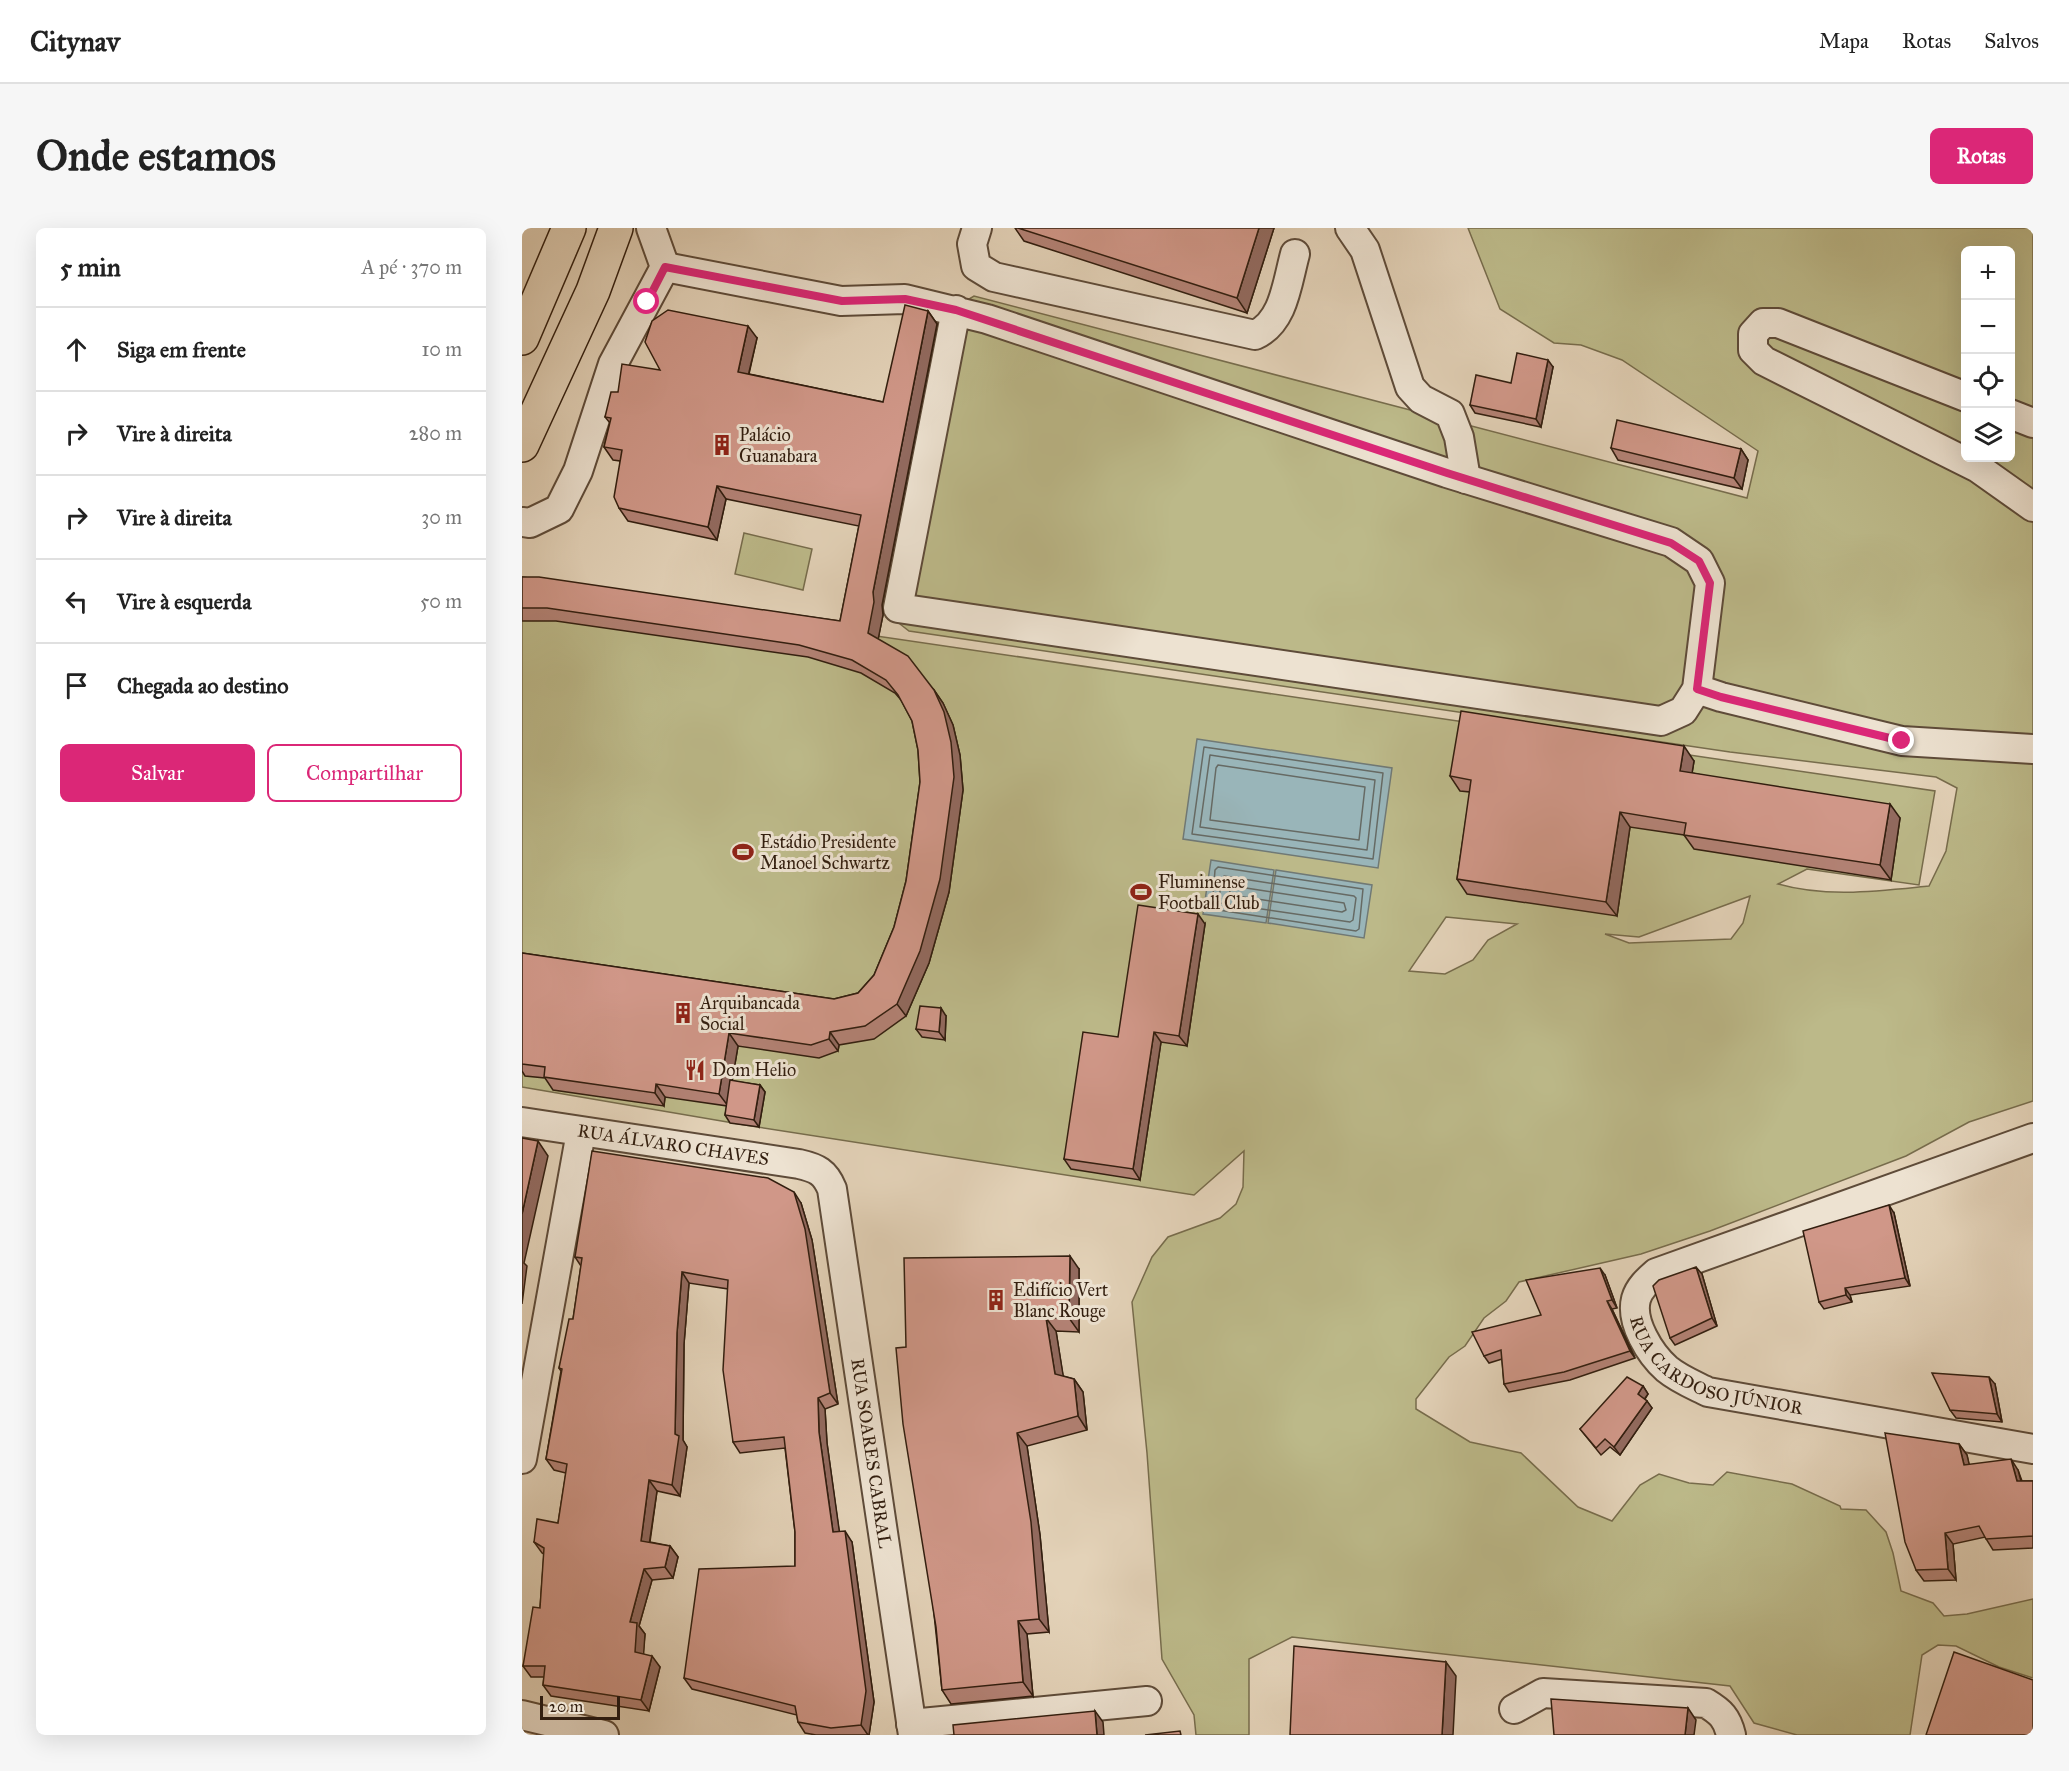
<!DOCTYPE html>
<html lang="pt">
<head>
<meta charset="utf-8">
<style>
  body { margin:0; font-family:"IM FELL Great Primer",serif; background:#f6f6f6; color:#222 }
  .controls { position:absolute; right:18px; top:18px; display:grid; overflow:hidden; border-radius:9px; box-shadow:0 6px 24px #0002 }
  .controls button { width:54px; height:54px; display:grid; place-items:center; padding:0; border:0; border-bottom:2px solid #e0e0e0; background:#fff; color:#222; font:30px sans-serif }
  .scale { position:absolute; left:18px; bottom:15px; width:80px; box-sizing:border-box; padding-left:6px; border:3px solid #321e0f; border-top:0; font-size:16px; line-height:21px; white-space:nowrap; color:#321e0f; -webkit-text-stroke:4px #ede2d1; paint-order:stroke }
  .stop { position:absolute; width:18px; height:18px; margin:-14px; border:4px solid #db2777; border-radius:50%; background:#fff }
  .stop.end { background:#db2777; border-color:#fff; box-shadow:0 2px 6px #0008 }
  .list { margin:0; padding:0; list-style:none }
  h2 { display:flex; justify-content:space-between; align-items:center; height:78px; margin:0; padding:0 24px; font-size:26px }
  h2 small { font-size:20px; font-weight:400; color:#767676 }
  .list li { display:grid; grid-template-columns:39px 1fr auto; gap:18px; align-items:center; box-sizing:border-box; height:84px; padding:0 24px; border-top:2px solid #e0e0e0 }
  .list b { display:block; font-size:22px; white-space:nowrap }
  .list em { font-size:20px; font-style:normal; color:#767676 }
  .actions { display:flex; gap:12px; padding:18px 24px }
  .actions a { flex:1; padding:14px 0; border:2px solid #db2777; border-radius:9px; text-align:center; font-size:21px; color:#db2777 }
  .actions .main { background:#db2777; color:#fff }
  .icon { flex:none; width:33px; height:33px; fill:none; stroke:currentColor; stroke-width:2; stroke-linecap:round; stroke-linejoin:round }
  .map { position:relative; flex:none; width:1511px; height:1507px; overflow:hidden; border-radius:9px }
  header { display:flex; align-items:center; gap:36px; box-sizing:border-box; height:84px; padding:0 30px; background:#fff; border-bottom:2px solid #e0e0e0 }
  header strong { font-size:28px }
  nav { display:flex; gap:33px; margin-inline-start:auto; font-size:21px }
  .intro { display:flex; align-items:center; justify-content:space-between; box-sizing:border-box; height:144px; padding:0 36px }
  h1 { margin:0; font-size:42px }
  .button { padding:15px 27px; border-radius:9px; background:#db2777; color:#fff; font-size:21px; font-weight:700 }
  main { display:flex; gap:36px; padding:0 36px }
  aside { flex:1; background:#fff; border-radius:9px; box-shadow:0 6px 24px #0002 }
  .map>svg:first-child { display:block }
</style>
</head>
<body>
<header>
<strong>Citynav</strong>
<nav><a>Mapa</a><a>Rotas</a><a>Salvos</a></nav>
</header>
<div class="intro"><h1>Onde estamos</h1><a class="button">Rotas</a></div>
<main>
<aside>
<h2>5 min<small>A pé · 370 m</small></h2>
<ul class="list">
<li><svg class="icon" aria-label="ahead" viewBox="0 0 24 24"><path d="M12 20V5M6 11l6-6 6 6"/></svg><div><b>Siga em frente</b></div><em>10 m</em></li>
<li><svg class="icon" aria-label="right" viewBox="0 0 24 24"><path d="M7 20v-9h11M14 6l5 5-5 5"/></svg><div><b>Vire à direita</b></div><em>280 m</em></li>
<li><svg class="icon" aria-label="right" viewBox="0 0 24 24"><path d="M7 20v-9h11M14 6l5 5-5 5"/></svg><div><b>Vire à direita</b></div><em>30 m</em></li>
<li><svg class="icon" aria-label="left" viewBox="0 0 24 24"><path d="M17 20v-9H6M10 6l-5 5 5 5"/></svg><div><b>Vire à esquerda</b></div><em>50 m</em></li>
<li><svg class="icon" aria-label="arrive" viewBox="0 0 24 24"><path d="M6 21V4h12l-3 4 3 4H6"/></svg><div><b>Chegada ao destino</b></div></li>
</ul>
<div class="actions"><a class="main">Salvar</a><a>Compartilhar</a></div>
</aside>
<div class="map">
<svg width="1511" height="1507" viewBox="0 0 1511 1507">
  <rect width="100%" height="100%" fill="#e3d2b8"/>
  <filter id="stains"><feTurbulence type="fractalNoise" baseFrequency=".00333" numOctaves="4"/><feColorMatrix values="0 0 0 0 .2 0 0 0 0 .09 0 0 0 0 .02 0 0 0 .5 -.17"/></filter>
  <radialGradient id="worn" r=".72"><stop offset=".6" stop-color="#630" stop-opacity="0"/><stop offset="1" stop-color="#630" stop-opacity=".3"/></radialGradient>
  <g fill="#bcb989" stroke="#776c4c" stroke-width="1.5" fill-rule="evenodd">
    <path d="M946 0H1511V873L1447 894 1384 928 1188 1003 1119 1026 997 1054 984 1073 962 1090 943 1118 927 1129 894 1171V1181L948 1214 999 1225 1056 1279 1090 1293 1118 1257 1137 1246 1167 1255 1191 1257 1205 1244 1270 1256 1318 1278 1319 1281 1344 1282 1364 1304 1371 1325 1379 1363 1411 1375 1422 1388 1445 1386 1511 1371V1450L1477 1439 1434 1418 1416 1417 1400 1427 1388 1507H1275L1232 1495 1208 1458 770 1409 727 1431V1507H674L672 1487 640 1431 625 1225 610 1074 630 1029 646 1009 698 990 714 976 721 959 722 923 672 967 223 897 0 859V356L1413 563 1397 657 1285 641 1256 656C1305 670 1357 663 1407 658L1424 623 1435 560 1414 549 1208 524 387 403 378 396 442 74 452 68 1225 270 1236 223 1100 132 1059 117 1032 115 978 81ZM1444 22H1488V230H1444ZM1228 668 1221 695 1209 711 1107 715 1083 706 1117 709ZM924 689 995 696 966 712 951 732 923 746 887 743Z"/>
    <polygon points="222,305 290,321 281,362 213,346"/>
  </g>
  <g fill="#99b5b9" stroke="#707975" stroke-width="1.5">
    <polygon points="675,511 870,540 856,640 661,611"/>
    <polygon points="689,632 752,642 744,695 681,686"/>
    <polygon points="754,642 850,657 842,710 746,695"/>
  </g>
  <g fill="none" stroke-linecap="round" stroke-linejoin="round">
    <g stroke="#666a64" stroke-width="1.5">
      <polygon points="682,519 861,545 851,631 670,606"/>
      <polygon points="688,527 853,552 845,622 678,599"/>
      <polygon points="696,537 843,559 837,612 688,592 694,540"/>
      <polygon points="696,639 841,661 837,701 834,703 690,681 693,642"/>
      <polygon points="702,648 832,668 834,670 831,692 828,694 698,675 696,671"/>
      <polygon points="711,658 822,675 824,682 820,684 709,667 707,661"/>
    </g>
    <defs>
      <g id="minor">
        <path d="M455 0 450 16 454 38 472 49 733 107C762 94 765 55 773 26"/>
        <polyline points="828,0 843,22 888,159 899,171 928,186 937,209 944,251"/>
        <polyline points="143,39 319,73 383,71 465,91 925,245 1149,314 1177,333 1188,355 1175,461 1161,483 1139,493 376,380 434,82"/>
        <polyline points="1444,169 1256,95 1241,95 1231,106 1231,122 1242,133 1456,240 1511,279"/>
        <polyline points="1488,186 1511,195"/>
        <polyline points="0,294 8,295 37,281 56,243 91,136 143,39 129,0"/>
        <polyline points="1175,461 1199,469 1380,513 1511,521"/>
        <path id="s1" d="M0 894 277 936C295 940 303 944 310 961L391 1507"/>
        <path id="s2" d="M1511 910 1134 1045C1126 1052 1117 1060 1114 1071 1108 1094 1128 1126 1145 1141 1157 1151 1172 1157 1186 1164L1511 1221"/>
        <polyline points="0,1231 59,904"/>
        <path d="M992 1481 1021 1465 1184 1475C1199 1484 1205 1490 1209 1507"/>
        <polyline points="0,1487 82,1507"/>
        <polyline points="389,1496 625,1473"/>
      </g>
      <g id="major">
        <polyline points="0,110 47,0"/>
        <polyline points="0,217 71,63 94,0"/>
      </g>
    </defs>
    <use href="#minor" stroke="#5e4b39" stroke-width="32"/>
    <use href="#major" stroke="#321e0f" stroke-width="36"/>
    <use href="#minor" stroke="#ede2d1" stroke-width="28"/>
    <use href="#major" stroke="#e3d2b8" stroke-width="33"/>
  </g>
  <g fill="#b38275" stroke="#321e0f" stroke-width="1.5">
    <polygon points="493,0 752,0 725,85 502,13"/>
    <polygon points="406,83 415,96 360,377 361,387 356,411 412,462 421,475 431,497 438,527 441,562 427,664 407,735 384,788 352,811 317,817 316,823 297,830 216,818 210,853 238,857 243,864 237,899 208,895 203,887 205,878 143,869 142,878 31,862 23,850 3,848 0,843 0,725 312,771 336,765 352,747 372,699 384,653 398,554 396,522 390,493 379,472 373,465 339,445 286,429 34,393 0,393 0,349 318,393 337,298 204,271 195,312 106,293 97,280 98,233 91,232 82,219 88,195 83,189 96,164 138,142 235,110 227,146 361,174"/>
    <polygon points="1031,139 1019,199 953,185 948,177 989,155"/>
    <polygon points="1089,220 1219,221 1226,232 1220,261 1096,232"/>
    <polygon points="1172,533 1170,545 1378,590 1369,652 1172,621 1162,607 1108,599 1095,688 945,666 935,651 948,564 938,563 928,548"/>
    <polygon points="683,696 665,818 639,814 618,952 549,941 542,931 596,809"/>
    <polygon points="424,788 423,812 400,809 394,801"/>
    <polygon points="279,975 290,1012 316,1176 303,1181 305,1215 317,1303 330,1314 352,1474 347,1507 294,1507 283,1505 276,1494 275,1487 170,1461 162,1450 273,1338 273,1304 263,1220 218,1225 211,1214 206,1061 167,1055 162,1116 161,1212 165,1219 158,1268 135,1263 128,1314 148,1318 156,1329 151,1350 130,1352 117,1398 123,1406 121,1426 138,1439 127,1483 29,1468 21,1457 22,1449 9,1449 1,1438 18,1380 22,1326 20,1325 12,1314 36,1295 44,1245 32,1242 24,1231 39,1143 37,1140 51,1091 59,1038 53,1029"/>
    <polygon points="1372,985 1388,1058 1328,1067 1330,1074 1302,1081 1297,1074"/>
    <polygon points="557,1041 557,1104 534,1103 541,1148 552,1151 561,1164 565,1202 505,1218 518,1307 527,1404 505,1406 511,1468 429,1476 420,1462 384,1119"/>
    <polygon points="1180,1046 1195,1098 1153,1117 1148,1110"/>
    <polygon points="1083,1047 1095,1080 1090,1081 1113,1130 1048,1152 987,1164 982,1156 980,1131 967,1135 962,1128 1019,1087"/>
    <polygon points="1473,1156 1480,1194 1434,1190 1428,1182"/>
    <polygon points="1121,1158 1126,1166 1123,1171 1130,1180 1098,1227 1088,1219 1079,1227 1058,1201"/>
    <polygon points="1437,1216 1445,1227 1447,1237 1496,1242 1500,1253 1511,1253 1511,1320 1471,1322 1463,1309 1431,1316 1434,1352 1402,1353 1394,1342"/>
  </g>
  <g fill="#926a5f" stroke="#321e0f" stroke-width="1.5">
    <polygon points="737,0 752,0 725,85 715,70"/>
    <polygon points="406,83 415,96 360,377 361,387 355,417 346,405 351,364"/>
    <polygon points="226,98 235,110 224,157 216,144"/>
    <polygon points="1026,132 1031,139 1019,199 1014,191"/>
    <polygon points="1219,221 1226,232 1220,261 1212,250"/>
    <polygon points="195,258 204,271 195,312 186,299"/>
    <polygon points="412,462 421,475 431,497 438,527 441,562 427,664 407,735 384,788 375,776"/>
    <polygon points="1162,518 1172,533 1168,558 1158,543"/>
    <polygon points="1368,576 1378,590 1369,652 1358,637"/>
    <polygon points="1098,584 1108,599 1095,688 1084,674"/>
    <polygon points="676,686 683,696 665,818 657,808"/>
    <polygon points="419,780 424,788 423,812 417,804"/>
    <polygon points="308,804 317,817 316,823 307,811"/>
    <polygon points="632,804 639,814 618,952 611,941"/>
    <polygon points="207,805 216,818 206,878 197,866"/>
    <polygon points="134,856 143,869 142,878 133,865"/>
    <polygon points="238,857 243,864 237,899 232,892"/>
    <polygon points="16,913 26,928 2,1035 5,1038 0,1076 0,986"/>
    <polygon points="272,964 279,975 290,1012 316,1176 308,1165"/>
    <polygon points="1367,977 1372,985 1388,1058 1383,1050"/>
    <polygon points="548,1028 557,1041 557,1104 547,1090"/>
    <polygon points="1174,1039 1180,1046 1195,1098 1190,1090"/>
    <polygon points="1078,1040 1083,1047 1095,1080 1090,1072"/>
    <polygon points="160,1044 167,1055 162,1116 161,1212 165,1219 158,1268 150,1257 153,1206 155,1105"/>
    <polygon points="1323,1060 1328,1067 1330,1074 1324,1067"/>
    <polygon points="1085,1073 1090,1081 1113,1130 1108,1123"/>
    <polygon points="524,1090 534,1103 543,1159 533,1146"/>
    <polygon points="1467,1149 1473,1156 1480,1194 1475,1186"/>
    <polygon points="552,1151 561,1164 565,1202 556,1188"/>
    <polygon points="1121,1158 1126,1166 1121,1173 1116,1166"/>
    <polygon points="296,1170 303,1181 305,1215 319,1315 311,1304 297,1204"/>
    <polygon points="1125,1173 1130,1180 1098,1227 1092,1219"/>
    <polygon points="495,1205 505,1218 518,1307 527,1404 517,1391"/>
    <polygon points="1437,1216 1445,1227 1450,1248 1442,1237"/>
    <polygon points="1489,1231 1496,1242 1502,1264 1495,1253"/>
    <polygon points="127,1252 135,1263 126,1324 119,1313"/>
    <polygon points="323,1303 330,1314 352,1474 347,1507 346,1507 339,1497"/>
    <polygon points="1423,1305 1431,1316 1434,1352 1426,1341"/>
    <polygon points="148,1318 156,1329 151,1350 143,1339"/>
    <polygon points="122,1341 130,1352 117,1398 123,1406 121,1435 113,1424 108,1394"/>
    <polygon points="496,1393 505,1406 511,1468 501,1454"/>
    <polygon points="130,1428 138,1439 127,1483 119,1472"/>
    <polygon points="924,1434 934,1448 931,1507 920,1507"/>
    <polygon points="1166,1480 1174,1492 1172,1507 1163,1507"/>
    <polygon points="573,1483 581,1494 582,1507 575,1507"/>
  </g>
  <g fill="#d09788" stroke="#321e0f" stroke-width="1.5">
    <polygon points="496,0 737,0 715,70"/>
    <polygon points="383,77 406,83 351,364 352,374 346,405 386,428 412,462 422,484 429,514 432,549 418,651 398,723 375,776 343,798 308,804 307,811 289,817 207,805 197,866 134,856 133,865 22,849 23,839 0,836 0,725 312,771 336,765 352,747 372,699 384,653 398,554 396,522 390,493 376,467 364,452 330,432 277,417 25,380 0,380 0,349 17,349 318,393 339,287 195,258 186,299 97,280 92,269 100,222 82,219 89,190 83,189 89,164 96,164 100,136 138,142 123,114 130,93 146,82 226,98 216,144 361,174"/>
    <polygon points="995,125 1026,132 1014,191 948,177 954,147 989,155"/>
    <polygon points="1095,192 1219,221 1212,250 1089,220"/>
    <polygon points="939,483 1162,518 1158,543 1368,576 1358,637 1162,607 1164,595 1098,584 1084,674 935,651 949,552 928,548"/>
    <polygon points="616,677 676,686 657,808 632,804 611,941 542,931 561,804 596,809"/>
    <polygon points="398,778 419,780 417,804 394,801"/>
    <polygon points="208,852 238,857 232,892 203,887"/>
    <polygon points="0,910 16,913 0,986"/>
    <polygon points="70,923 246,950 272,964 283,1001 308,1165 296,1170 297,1204 311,1304 323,1303 344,1463 339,1497 309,1500 276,1494 273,1478 162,1450 177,1341 273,1338 273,1304 262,1209 211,1214 201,1142 206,1052 160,1044 155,1105 153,1206 157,1208 150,1257 127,1252 119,1313 148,1318 143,1339 122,1341 108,1394 115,1395 113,1424 130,1428 119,1472 21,1457 23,1438 1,1438 11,1379 18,1380 22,1320 12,1314 15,1291 36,1295 45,1236 24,1231 40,1141 37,1140 47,1091 51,1091 60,1030 53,1029"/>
    <polygon points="1367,977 1383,1050 1323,1060 1324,1067 1297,1074 1281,1003"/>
    <polygon points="548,1028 547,1090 524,1090 533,1146 552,1151 556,1188 495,1205 509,1294 517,1391 496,1393 501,1454 420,1462 414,1399 381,1196 374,1120 384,1119 382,1030"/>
    <polygon points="1174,1039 1190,1090 1148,1110 1131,1058 1137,1052"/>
    <polygon points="1078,1040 1090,1072 1085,1073 1108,1123 1042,1144 982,1156 979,1122 962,1128 950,1104 1019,1087 1004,1052"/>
    <polygon points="1410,1145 1467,1149 1475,1186 1428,1182"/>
    <polygon points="1105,1149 1121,1158 1116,1166 1125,1173 1092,1219 1083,1211 1074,1220 1058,1201"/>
    <polygon points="1363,1205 1437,1216 1442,1237 1489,1231 1495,1253 1511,1253 1511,1308 1464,1311 1457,1298 1423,1305 1426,1341 1394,1342 1383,1314"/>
    <polygon points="772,1418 924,1434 920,1507 768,1507"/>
    <polygon points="1432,1424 1511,1452 1511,1507 1404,1507"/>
    <polygon points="1029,1471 1166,1480 1163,1507 1032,1507"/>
    <polygon points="573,1483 575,1507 432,1507 431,1497"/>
    <polygon points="658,1503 659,1507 623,1507"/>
  </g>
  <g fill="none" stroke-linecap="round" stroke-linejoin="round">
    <polyline stroke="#db2777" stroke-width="8" points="125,74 143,39 320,73 383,71 434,82 925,245 1149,315 1177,333 1188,355 1175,461 1199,469 1380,513"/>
  </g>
  <defs>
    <symbol id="building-bare" viewBox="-9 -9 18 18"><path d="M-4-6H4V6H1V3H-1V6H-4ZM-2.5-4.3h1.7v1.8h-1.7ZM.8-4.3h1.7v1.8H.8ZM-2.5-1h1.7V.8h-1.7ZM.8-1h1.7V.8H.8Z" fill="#8f2418" stroke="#ede2d1" stroke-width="2.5" paint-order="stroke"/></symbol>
    <symbol id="stadium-bare" viewBox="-9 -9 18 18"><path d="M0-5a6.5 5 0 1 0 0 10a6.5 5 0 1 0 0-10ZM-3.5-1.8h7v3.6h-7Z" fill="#8f2418" stroke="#ede2d1" stroke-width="2.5" paint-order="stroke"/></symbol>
    <symbol id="restaurant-bare" viewBox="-9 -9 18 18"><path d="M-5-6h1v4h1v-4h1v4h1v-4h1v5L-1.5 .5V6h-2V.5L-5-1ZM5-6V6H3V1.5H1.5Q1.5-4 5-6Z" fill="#8f2418" stroke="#ede2d1" stroke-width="2.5" paint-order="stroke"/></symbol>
  </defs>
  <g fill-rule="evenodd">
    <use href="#building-bare" x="185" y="202" width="30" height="30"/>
    <use href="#stadium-bare" x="206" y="609" width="30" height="30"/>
    <use href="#stadium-bare" x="604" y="649" width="30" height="30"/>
    <use href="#building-bare" x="146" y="770" width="30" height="30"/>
    <use href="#restaurant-bare" x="158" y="827" width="30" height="30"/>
    <use href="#building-bare" x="459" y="1057" width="30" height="30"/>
  </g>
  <g text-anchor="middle" stroke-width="6" stroke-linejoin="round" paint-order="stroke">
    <g font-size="18" fill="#321e0f" stroke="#ede2d1" text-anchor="start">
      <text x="217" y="213">Palácio<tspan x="217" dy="21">Guanabara</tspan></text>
      <text x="238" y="620">Estádio Presidente<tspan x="238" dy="21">Manoel Schwartz</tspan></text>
      <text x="636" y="660">Fluminense<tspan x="636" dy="21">Football Club</tspan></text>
      <text x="178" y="781">Arquibancada<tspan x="178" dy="21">Social</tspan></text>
      <text x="190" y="848">Dom Helio</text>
      <text x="491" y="1068">Edifício Vert<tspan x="491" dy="21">Blanc Rouge</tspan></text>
    </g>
    <g font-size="18" fill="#321e0f" stroke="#ede2d1">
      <text dy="6" stroke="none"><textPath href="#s1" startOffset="153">RUA ÁLVARO CHAVES</textPath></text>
      <text dy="6" stroke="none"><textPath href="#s2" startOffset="554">RUA CARDOSO JÚNIOR</textPath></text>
      <text dy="6" stroke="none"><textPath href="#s1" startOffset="591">RUA SOARES CABRAL</textPath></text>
    </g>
  </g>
  <rect width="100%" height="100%" filter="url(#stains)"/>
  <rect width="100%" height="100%" fill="url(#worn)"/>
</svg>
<div class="controls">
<button>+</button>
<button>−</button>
<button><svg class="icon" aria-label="locate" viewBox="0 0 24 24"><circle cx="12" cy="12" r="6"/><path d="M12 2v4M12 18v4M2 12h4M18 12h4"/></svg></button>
<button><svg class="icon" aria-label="layers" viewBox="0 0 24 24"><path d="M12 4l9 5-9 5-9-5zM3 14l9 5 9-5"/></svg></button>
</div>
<div class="scale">20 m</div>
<div class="stop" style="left:125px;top:74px"></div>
<div class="stop end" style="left:1380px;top:513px"></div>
</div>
</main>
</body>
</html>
